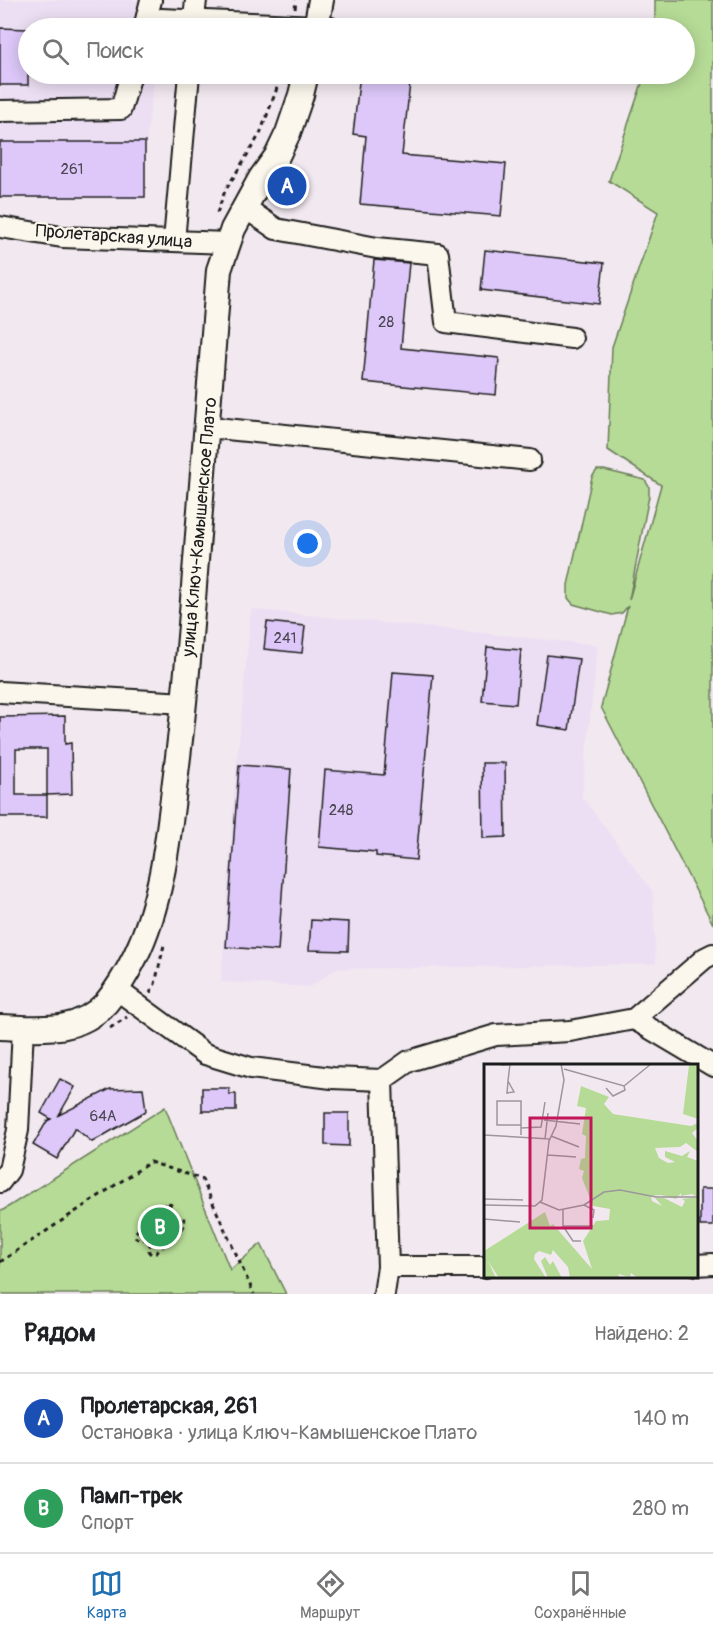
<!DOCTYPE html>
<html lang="ru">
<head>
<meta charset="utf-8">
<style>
  body { margin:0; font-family:Pangolin,sans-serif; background:#f6f6f6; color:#202124 }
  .you { position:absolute; left:308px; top:544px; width:21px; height:21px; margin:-15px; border:4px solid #fff; border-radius:50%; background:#1a73e8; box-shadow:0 0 0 9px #1a73e833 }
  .badge { display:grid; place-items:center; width:39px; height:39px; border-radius:50%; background:#1f6fb2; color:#fff; font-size:20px; font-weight:700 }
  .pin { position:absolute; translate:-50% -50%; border:3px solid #fff; box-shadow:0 2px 6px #0006 }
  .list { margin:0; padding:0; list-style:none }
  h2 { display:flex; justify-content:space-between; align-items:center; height:78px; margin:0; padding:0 24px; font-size:26px }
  h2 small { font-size:20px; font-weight:400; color:#757577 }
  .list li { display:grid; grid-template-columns:39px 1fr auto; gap:18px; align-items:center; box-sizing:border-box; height:90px; padding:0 24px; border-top:2px solid #e0e0e0 }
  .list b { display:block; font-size:22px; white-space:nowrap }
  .list p { margin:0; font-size:20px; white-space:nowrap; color:#757577 }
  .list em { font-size:20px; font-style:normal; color:#757577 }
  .icon { flex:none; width:33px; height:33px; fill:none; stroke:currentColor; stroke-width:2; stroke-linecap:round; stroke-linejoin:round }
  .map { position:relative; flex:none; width:713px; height:1294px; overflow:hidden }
  .search { position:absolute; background:#fff; box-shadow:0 3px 15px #0003; left:18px; right:18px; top:18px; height:66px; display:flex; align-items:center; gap:15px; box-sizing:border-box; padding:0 21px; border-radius:33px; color:#757577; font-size:22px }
  .sheet { height:258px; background:#fff }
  nav { display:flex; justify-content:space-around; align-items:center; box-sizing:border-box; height:84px; border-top:2px solid #e0e0e0; background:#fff; font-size:16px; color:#757577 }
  nav a { display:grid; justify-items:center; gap:3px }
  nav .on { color:#1f6fb2 }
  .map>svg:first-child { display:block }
</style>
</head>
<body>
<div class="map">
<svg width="713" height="1294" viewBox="0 0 713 1294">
  <rect width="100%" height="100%" fill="#f2e9f0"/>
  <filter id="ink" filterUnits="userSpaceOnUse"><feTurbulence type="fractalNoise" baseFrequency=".0167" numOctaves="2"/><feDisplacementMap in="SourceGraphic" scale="12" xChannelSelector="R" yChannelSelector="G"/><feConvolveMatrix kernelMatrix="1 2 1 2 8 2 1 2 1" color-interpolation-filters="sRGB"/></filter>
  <g filter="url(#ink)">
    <g fill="#ecdff3">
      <polygon points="0,0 164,0 161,28 28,28 28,74 155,74 146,144 145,199 0,198"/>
      <polygon points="251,609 598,645 582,796 653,892 656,964 336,969 310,987 221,982 234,793"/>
    </g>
    <g fill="#b6db96" stroke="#697c59" stroke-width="1.5">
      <polygon points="655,0 713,0 713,924 601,707 628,606 622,613 612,615 573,604 568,598 568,585 592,477 597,470 604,470 645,480 649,487 649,496 629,600 661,485 608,450 612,347 658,212 609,181 645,74 684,74 684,28 655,28"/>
      <polygon points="165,1107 230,1270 261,1244 286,1294 0,1294 0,1212"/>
    </g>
    <g fill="#ddc8f9" stroke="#1c1c1c" stroke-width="1.5" fill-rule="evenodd">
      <polygon points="0,28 28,29 28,85 0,85"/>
      <polygon points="360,74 411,74 402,155 506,164 501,216 360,204 366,136 353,134"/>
      <rect x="0" y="142" width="145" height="55"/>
      <polygon points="485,250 604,263 599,304 481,290"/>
      <polygon points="374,260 409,263 401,348 499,358 496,395 363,382"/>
      <polygon points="267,622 305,626 302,653 264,649"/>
      <polygon points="487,647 521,650 516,704 482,701"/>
      <polygon points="547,655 579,659 569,730 537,725"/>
      <polygon points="393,672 433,675 416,860 376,856 376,852 319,847 325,770 384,775"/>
      <path d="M65 716V744L71 743 72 794 47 795V817H0V717ZM16 749H47V795H16Z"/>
      <polygon points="482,763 505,763 506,837 483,838"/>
      <polygon points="239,765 291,769 278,951 226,947"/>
      <polygon points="311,920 349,922 348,951 309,950"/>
      <polygon points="60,1079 75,1087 59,1115 110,1089 143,1088 146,1111 92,1142 75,1128 57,1159 33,1145 47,1121 51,1119 41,1113"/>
      <polygon points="202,1088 229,1088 229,1094 236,1094 236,1111 202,1111"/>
      <polygon points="325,1113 349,1113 349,1146 325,1145"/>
      <rect x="700" y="1189" width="13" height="37"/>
    </g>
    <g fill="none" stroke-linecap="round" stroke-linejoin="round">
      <defs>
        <g id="minor">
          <polyline points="161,19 316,26 330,28"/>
          <polyline points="144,28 151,0"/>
          <polyline points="193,28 196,0"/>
          <polyline points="0,111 121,109 131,74"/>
          <polyline points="244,207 276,229 377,248 438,254 446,322 572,338"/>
          <polyline points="0,227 62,237 228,243"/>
          <polyline points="174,241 189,74"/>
          <polyline points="207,427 530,460"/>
          <polyline points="0,692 185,703"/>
          <polyline points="116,989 205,1054 251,1068 332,1078 382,1080 409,1061 496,1035 570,1031 634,1019 705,958 713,954"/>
          <polyline points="634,1019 713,1066"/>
          <polyline points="382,1080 388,1267 485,1267"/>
          <polyline points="0,1182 9,1170 18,1130 23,1028"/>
          <polyline points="696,1265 713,1264"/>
          <polyline points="384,1294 388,1267"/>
        </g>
        <g id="major">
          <polyline points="316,28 321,0"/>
          <path d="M0 1027C40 1028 76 1035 106 1003 118 989 127 973 135 957 162 902 168 840 175 781 184 712 190 642 195 573 203 472 211 371 219 270L233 229 261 178 277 156 288 133 301 95 306 74"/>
        </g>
      </defs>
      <use href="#minor" stroke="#1c1c1c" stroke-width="24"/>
      <use href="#major" stroke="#1c1c1c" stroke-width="28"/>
      <g stroke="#1c1c1c" stroke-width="3" stroke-dasharray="4.5 4.5" stroke-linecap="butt">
        <polyline points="295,9 296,0"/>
        <polyline points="217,213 225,191 260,134 276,91 280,74"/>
        <polyline points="150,993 155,984 164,945"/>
        <polyline points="110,1028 127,1017"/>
        <polygon points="168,1203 173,1206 173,1210 162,1221 164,1227 170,1227 179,1218 184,1219 186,1224 156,1253 151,1254 149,1252 148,1247 159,1237 159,1231 154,1229 144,1239 140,1240 136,1238 135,1233 164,1205"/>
        <polyline points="0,1262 150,1162 202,1179 254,1294"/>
      </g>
      <use href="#minor" stroke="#fbf7ec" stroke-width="20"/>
      <use href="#major" stroke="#fbf7ec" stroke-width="24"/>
    </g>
  </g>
  <g text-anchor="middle" stroke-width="4.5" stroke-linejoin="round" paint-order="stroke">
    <g font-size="15" fill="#4c4753">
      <text x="72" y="174">261</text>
      <text x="386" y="327">28</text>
      <text x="285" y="643">241</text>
      <text x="341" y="815">248</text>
      <text x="103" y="1121">64А</text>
    </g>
    <g font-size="18" fill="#1c1c1c" stroke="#fbf7ec">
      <text transform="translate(114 236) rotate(4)" y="6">Пролетарская улица</text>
      <text transform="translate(199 527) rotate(-85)" y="6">улица Ключ-Камышенское Плато</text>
    </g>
  </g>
  <g transform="translate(484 1064)">
    <rect width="214" height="214" fill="#f2e9f0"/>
    <path d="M214 0H215L214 55 199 50 205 1ZM97 22 125 33 120 40 129 50 207 62 214 59V70V64L208 69 214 77V88L202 79 196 83 171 84 175 94 184 99 191 98 181 93V87L198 92 206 87 203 93 214 97V214H154L147 209 146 213 134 210 136 214H86L84 203 69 186 67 191 55 187 51 190 50 195 62 214H15L4 197 12 214H0V187L61 148 66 162 69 160 108 205 99 177 112 157 125 156 126 145 109 142 98 114 100 107 95 105 97 95 101 94 102 72 98 70 102 44 93 42ZM197 129V132L208 130 213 133 198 135 201 137 198 143 180 134H171L178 142 168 137 167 132 177 131 192 135ZM61 193 66 201 69 197 78 214H64L57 197Z" fill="#b6db96" fill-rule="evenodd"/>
    <path fill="none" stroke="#9c979b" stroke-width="1.5" d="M17 1 35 0M80 5 140 22 167 0M24 17 30 28 23 29 24 17 26 0M122 24 129 32 141 26 140 22M60 56 96 60M37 61H13V37H37V71M37 64 57 63 61 38M0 71 66 75M67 72 95 83M61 75 64 49M64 91 92 93M0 135 39 136M56 138 75 146 100 141M0 141 51 142 58 136 65 77 72 62 80 16 77 0M100 141 120 128 136 126 172 133H215M100 141 110 146 109 154M79 146V162H109M0 155 36 158M79 162 89 177H97"/>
    <path fill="#c2185b" fill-opacity="0.15" stroke="#c2185b" stroke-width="3" d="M46 54H107V164H46Z"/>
    <rect width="214" height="214" fill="none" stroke="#1c1c1c" stroke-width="3"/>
  </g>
</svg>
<div class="you"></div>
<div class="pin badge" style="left:287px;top:186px;background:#1a4fb4">A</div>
<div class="pin badge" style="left:160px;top:1227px;background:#2e9e5b">B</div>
<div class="search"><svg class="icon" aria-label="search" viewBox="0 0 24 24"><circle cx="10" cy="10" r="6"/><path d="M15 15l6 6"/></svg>Поиск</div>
</div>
<section class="sheet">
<h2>Рядом<small>Найдено: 2</small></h2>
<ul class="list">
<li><span class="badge" style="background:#1a4fb4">A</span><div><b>Пролетарская, 261</b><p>Остановка · улица Ключ-Камышенское Плато</p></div><em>140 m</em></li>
<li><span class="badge" style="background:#2e9e5b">B</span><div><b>Памп-трек</b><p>Спорт</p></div><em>280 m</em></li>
</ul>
</section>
<nav>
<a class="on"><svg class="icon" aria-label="map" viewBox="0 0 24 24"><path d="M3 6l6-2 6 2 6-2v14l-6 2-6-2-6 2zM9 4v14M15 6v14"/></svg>Карта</a>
<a><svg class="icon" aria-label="directions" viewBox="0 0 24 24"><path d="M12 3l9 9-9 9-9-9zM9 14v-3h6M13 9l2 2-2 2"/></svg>Маршрут</a>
<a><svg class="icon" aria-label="saved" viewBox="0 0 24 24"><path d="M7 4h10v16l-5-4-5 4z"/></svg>Сохранённые</a>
</nav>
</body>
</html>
